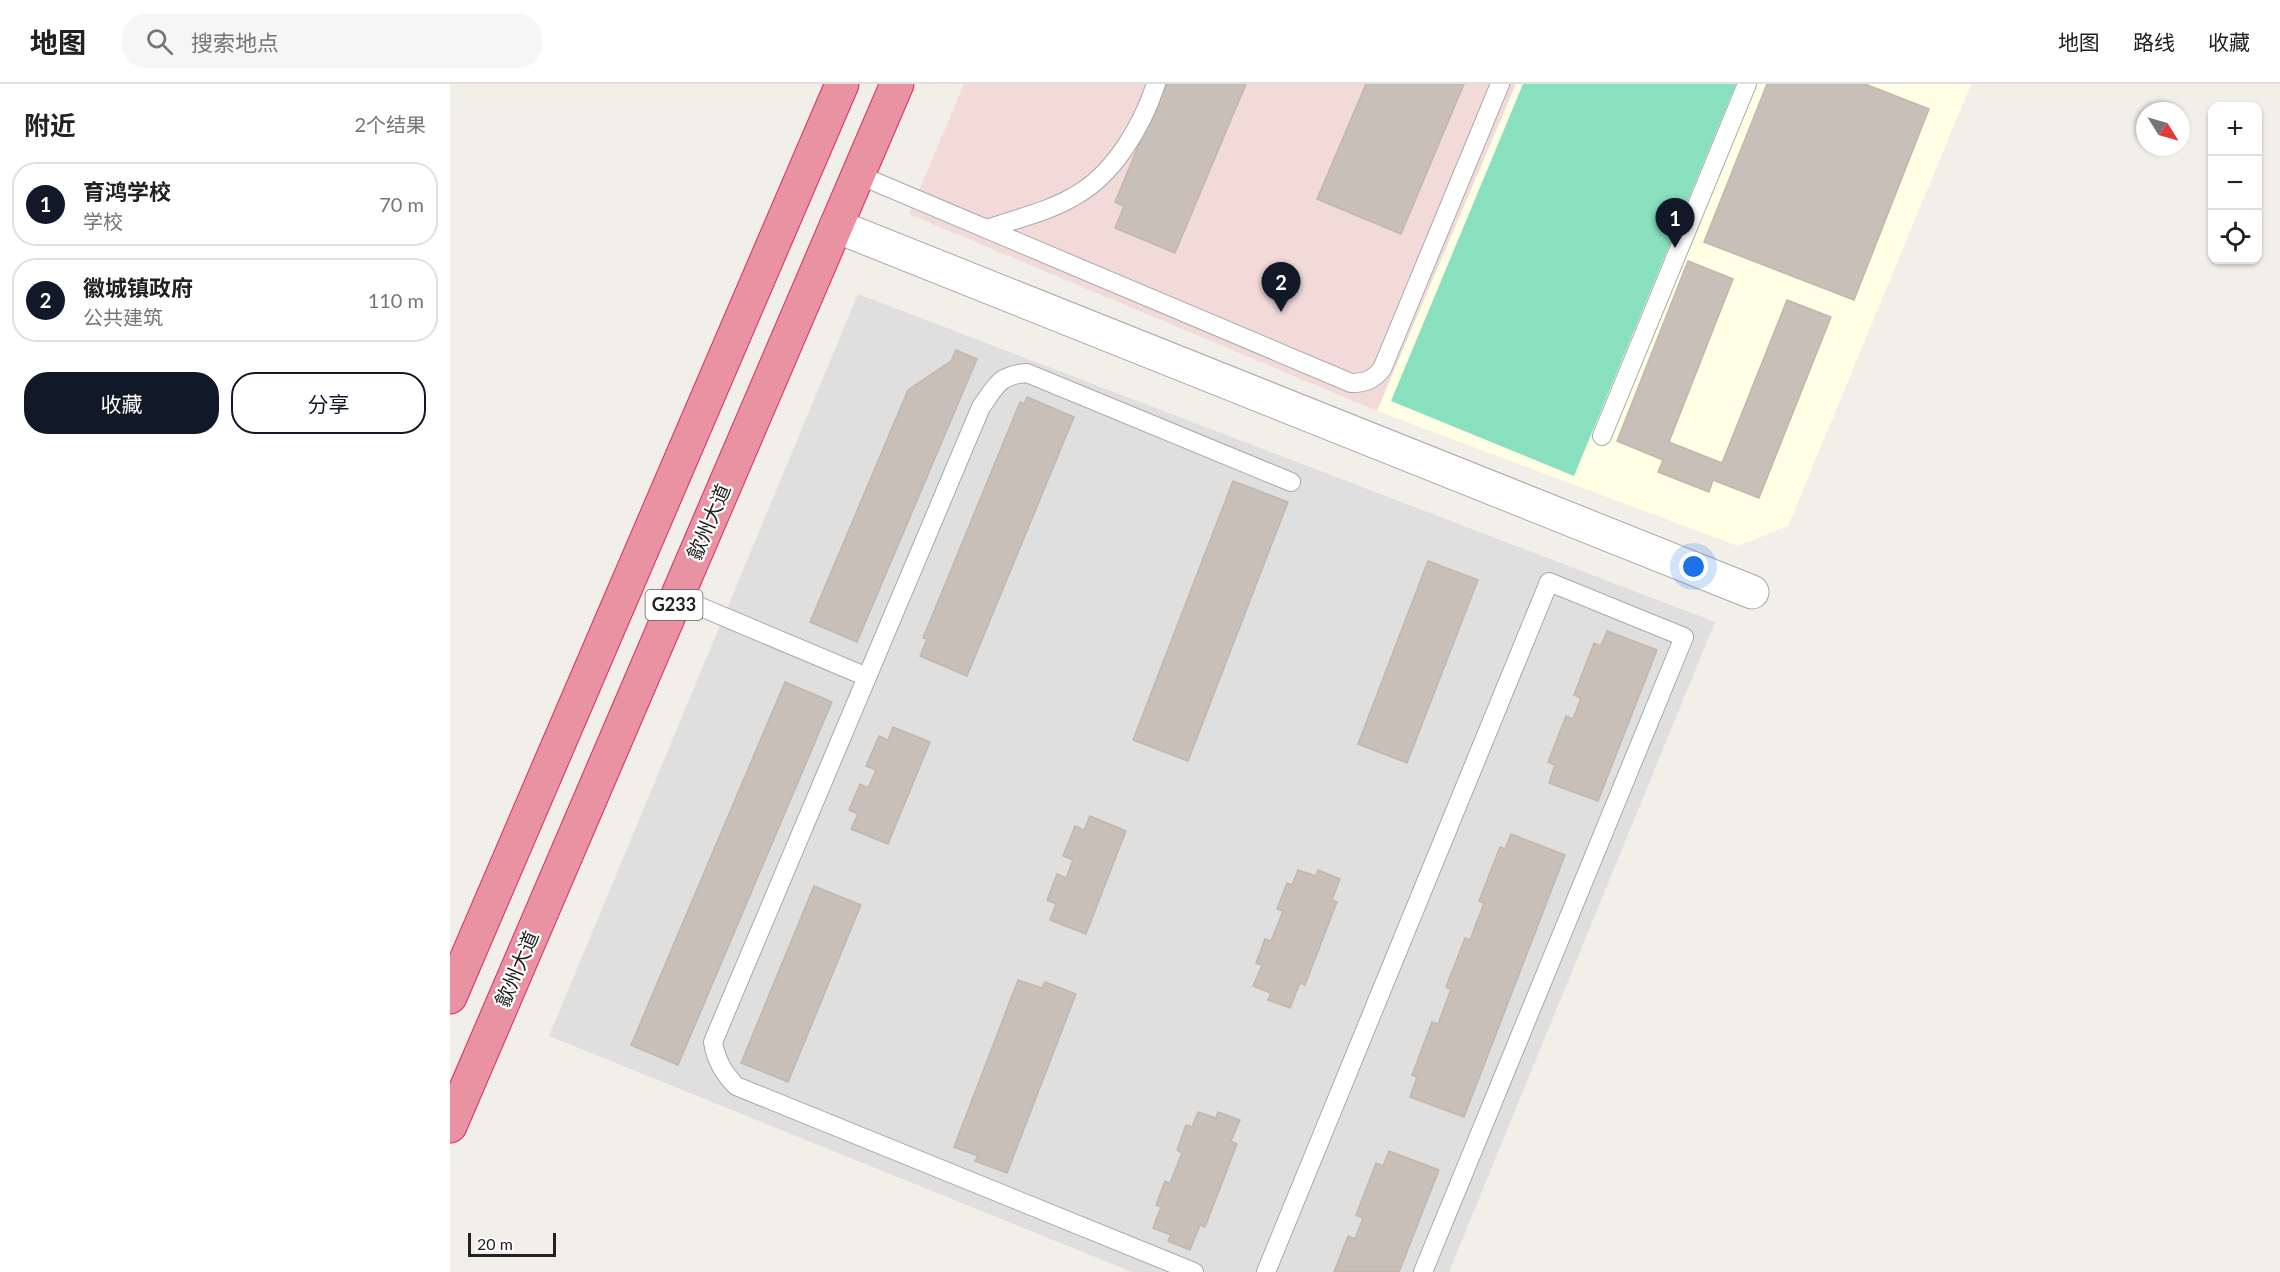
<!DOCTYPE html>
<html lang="zh">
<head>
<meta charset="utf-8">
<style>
  body { margin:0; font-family:Lato,"Noto Sans SC",sans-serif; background:#f6f6f6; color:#222 }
  .controls { position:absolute; right:18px; top:18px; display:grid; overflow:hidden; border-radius:12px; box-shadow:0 2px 4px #0004 }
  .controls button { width:54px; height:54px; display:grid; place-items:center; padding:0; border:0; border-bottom:2px solid #e0e0e0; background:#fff; color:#222; font:30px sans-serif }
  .compass { position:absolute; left:1686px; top:18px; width:54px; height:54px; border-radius:50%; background:#fff; box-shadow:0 2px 4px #0004; rotate:127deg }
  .scale { position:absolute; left:18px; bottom:15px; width:88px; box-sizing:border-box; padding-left:6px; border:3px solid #222; border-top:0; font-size:16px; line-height:21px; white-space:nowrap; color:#222; -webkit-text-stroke:4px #fff; paint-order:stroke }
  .you { position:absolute; left:1244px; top:483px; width:21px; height:21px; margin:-15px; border:4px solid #fff; border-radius:50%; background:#1a73e8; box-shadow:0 0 0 9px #1a73e833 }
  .badge { display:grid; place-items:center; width:39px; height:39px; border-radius:50%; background:#111827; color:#fff; font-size:20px; font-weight:700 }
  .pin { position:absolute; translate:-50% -50px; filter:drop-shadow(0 2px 3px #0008) }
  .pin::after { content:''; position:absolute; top:32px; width:21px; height:18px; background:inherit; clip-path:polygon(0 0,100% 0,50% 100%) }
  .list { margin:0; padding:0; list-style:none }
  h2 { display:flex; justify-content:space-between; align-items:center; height:78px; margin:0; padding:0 24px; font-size:26px }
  h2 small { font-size:20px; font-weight:400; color:#767676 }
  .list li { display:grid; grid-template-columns:39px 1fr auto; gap:18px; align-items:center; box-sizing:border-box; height:84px; margin:0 12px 12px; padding:0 12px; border:2px solid #e0e0e0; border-radius:24px }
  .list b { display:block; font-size:22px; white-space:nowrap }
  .list p { margin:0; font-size:20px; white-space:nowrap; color:#767676 }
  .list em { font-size:20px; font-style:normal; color:#767676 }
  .actions { display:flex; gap:12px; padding:18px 24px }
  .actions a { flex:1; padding:14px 0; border:2px solid #111827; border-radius:24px; text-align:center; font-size:21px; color:#111827 }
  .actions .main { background:#111827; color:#fff }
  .icon { flex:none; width:33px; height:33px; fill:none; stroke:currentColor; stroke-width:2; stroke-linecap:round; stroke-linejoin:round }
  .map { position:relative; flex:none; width:1830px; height:1188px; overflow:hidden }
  header { display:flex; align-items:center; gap:36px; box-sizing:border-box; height:84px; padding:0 30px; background:#fff; border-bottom:2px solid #e0e0e0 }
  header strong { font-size:28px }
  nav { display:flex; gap:33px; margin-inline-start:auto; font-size:21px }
  .search { width:420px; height:54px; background:#f6f6f6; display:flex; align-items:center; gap:15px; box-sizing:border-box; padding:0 21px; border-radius:24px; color:#767676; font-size:22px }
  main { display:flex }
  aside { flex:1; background:#fff }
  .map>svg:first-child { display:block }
</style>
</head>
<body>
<header>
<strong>地图</strong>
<div class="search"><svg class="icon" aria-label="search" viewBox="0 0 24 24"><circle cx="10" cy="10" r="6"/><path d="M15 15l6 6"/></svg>搜索地点</div>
<nav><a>地图</a><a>路线</a><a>收藏</a></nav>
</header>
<main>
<aside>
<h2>附近<small>2个结果</small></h2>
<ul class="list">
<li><span class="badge">1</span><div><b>育鸿学校</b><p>学校</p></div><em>70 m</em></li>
<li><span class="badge">2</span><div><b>徽城镇政府</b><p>公共建筑</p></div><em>110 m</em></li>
</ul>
<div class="actions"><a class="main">收藏</a><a>分享</a></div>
</aside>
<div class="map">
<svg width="1830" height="1188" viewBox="0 0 1830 1188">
  <rect width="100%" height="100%" fill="#f2efe9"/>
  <polygon fill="#e0dfdf" points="408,210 1265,538 999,1188 682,1188 99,952"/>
  <polygon fill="#f2dad9" points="514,0 1066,0 927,327 459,130"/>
  <polygon fill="#ffffe5" points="1066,0 1521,0 1338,442 1288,462 927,327"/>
  <polygon fill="#88e0be" points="1073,0 1286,0 1124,392 941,317"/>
  <g fill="#c7bfb8" stroke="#c4b6ab" stroke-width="1.5">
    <polygon points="714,0 796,0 725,169 665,144 674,122 665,118"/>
    <polygon points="916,0 1014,0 951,150 867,115"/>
    <polygon points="1317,0 1415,0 1479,25 1404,216 1254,158"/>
    <polygon points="1238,177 1283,195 1219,358 1272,379 1337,216 1381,233 1309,414 1263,396 1259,408 1208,388 1213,376 1167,357"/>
    <polygon points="506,266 527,275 407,558 360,538 458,306 501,277"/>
    <polygon points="577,313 624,333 517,592 470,572 477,555 473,554 570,318 574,320"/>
    <polygon points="783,397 838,418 738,677 683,656"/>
    <polygon points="978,477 1028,496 957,679 908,660"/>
    <polygon points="1157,547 1207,566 1148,717 1099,699 1105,681 1098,678 1116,632 1123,635 1131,614 1124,611 1144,559 1151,562"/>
    <polygon points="335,598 382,618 228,981 181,961"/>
    <polygon points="443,643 480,658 438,760 401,745 408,730 399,726 410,700 418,704 426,686 416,682 429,652 438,656"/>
    <polygon points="640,732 676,747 636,850 600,836 606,820 597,816 607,790 616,794 623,776 613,772 625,742 634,746"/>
    <polygon points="1061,750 1115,771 1014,1033 960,1013 967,993 962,991 982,938 988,940 1001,905 996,903 1015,854 1020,856 1034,819 1029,817 1050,763 1055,765"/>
    <polygon points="848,786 866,792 868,786 890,795 882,816 887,818 855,901 850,899 840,924 818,916 821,909 803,902 812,881 806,879 815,855 821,857 833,827 827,825 837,799 842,801"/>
    <polygon points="364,802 411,821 338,998 291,979"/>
    <polygon points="568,896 592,904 595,898 626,910 557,1089 525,1077 528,1072 504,1063"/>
    <polygon points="748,1028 766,1034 768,1028 790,1036 781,1057 787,1060 755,1143 750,1141 740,1166 718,1157 721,1151 703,1144 711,1123 706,1121 715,1097 720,1099 732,1069 727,1066 736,1041 742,1043"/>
    <polygon points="939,1067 989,1086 949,1188 884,1188 898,1152 905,1155 913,1134 906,1131 926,1079 933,1082"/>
  </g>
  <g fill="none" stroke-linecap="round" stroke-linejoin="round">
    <defs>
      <g id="lane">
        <path d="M409 91 901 299C915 299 923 296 932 285L1050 0"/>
        <path d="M537 145C565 135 597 128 623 113 664 91 692 42 706 0"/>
        <polyline points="1152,352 1297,0"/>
        <polyline points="227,513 417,593"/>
        <path d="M744 1188 286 1002C273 988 266 976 263 958L531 323C546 302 549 291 577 289L841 398"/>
        <polyline points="816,1188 1099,498 1234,553 973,1188"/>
      </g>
      <polyline id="street" points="386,142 1302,508"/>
      <g id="highway">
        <polyline points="0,913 392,0"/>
        <polyline points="0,1042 447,0"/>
      </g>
    </defs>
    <use href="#lane" stroke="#a9a9a9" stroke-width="20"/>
    <use href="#street" stroke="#a9a9a9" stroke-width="35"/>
    <use href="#highway" stroke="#dc2a67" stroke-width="35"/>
    <use href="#lane" stroke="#fff" stroke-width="18"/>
    <use href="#street" stroke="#fff" stroke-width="33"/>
    <use href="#highway" stroke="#e892a2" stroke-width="33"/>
  </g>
  <g text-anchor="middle" stroke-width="4.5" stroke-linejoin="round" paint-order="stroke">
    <rect fill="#fff" stroke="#646464" stroke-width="1.5" x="195.5" y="506" width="57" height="30" rx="4.5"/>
    <g font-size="18" font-weight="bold" fill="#222">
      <text x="224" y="527">G233</text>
    </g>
    <g font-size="20" fill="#222" stroke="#fff">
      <text transform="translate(259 438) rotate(-67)" y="7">歙州大道</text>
      <text transform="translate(67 885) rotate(-67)" y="7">歙州大道</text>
    </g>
  </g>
</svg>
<div class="controls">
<button>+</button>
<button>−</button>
<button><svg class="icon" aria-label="locate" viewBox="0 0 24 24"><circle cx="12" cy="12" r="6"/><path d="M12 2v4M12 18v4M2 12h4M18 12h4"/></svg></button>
</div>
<svg class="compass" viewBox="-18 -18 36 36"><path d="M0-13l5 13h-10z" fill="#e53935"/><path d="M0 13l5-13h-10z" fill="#767676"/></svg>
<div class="scale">20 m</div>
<div class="you"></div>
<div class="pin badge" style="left:1225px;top:164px">1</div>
<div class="pin badge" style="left:831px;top:228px">2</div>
</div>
</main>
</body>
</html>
